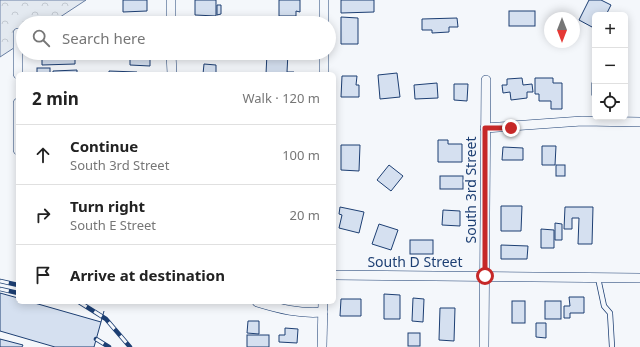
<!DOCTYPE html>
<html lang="en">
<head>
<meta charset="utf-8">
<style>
  body { margin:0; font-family:"Noto Sans",sans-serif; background:#f2f2f2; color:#222 }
  .controls { position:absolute; right:12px; top:12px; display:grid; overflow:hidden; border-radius:6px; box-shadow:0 2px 10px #0003 }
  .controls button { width:36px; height:36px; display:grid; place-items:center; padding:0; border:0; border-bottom:1px solid #e0e0e0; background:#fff; color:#222; font:20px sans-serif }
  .compass { position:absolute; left:544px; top:12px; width:36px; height:36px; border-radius:50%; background:#fff; box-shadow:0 2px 10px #0003; rotate:180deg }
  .stop { position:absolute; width:12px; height:12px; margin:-9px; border:3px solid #c62828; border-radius:50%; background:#fff }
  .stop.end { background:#c62828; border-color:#fff; box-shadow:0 1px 4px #0008 }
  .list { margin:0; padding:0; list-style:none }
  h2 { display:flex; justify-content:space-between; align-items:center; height:52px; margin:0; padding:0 16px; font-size:17px }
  h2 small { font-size:13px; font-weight:400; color:#767676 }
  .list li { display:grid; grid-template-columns:26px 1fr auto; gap:12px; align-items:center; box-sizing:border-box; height:60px; padding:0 16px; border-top:1px solid #e0e0e0 }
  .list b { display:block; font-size:15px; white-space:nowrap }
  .list p { margin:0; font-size:13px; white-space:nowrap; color:#767676 }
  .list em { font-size:13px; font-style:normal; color:#767676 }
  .icon { flex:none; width:22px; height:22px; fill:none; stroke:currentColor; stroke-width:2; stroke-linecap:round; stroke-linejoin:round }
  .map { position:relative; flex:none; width:640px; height:347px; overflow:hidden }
  .search { position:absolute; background:#fff; box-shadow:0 2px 10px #0003; left:16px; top:16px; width:320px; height:44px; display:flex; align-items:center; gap:10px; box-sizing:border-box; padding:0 14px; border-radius:22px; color:#767676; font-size:15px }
  .panel { position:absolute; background:#fff; box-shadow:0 2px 10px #0003; left:16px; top:72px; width:320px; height:232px; border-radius:6px }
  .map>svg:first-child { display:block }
</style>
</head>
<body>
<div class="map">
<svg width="640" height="347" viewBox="0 0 640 347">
  <defs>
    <pattern id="forest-crowns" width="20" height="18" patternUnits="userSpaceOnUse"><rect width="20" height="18" fill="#e3e9f0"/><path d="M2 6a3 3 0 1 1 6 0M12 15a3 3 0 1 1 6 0" fill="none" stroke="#c2c9d1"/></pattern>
  </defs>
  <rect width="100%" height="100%" fill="#f4f7fb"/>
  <polygon fill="url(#forest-crowns)" stroke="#687fa3" points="0,0 86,0 51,23 23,23 23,42 0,57"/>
  <g fill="#d5e0f0" stroke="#1d3f73">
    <polygon points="123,0 147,0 147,11 123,12"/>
    <polygon points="195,0 216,0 216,16 195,15"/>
    <polygon points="279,0 300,0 300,12 296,11 296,16 279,16"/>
    <polygon points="341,0 374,0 374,12 341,13"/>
    <polygon points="589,0 601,0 611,5 606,15 595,15 595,22 592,27 579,20"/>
    <polygon points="217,5 221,5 221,14 217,15"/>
    <rect x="509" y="11" width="26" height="15"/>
    <polygon points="341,17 358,18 358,44 341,44"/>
    <polygon points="457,18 458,27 449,27 449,32 432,33 432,30 422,30 422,19"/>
    <polygon points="38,19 54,20 54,23 38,23"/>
    <rect x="270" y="20" width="24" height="3"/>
    <rect x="109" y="21" width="23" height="2"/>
    <polygon points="42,53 75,53 75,64 42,65"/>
    <polygon points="130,53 150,53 150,66 130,65"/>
    <polygon points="187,53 217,53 217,57 187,56"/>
    <polygon points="267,53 288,53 287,72 294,72 294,74 266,74"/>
    <polygon points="204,64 216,65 216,74 203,74"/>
    <rect x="37" y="68" width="13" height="6"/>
    <polygon points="77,70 77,74 53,74 53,71"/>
    <polygon points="109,71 137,72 137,74 109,74"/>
    <polygon points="397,73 400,97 380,99 378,75"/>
    <polygon points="342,76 357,76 356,85 359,85 359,97 341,97"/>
    <polygon points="522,78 523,85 532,84 533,92 527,92 527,98 511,100 510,92 503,93 502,85 507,85 507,79"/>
    <polygon points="535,78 553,78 553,83 562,83 562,109 551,109 551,101 539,101 539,94 535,94"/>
    <polygon points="437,83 438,98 415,99 414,85"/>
    <rect x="592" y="83" width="3" height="12"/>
    <polygon points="454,84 468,84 467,101 454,100"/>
    <polygon points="438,140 448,140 448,144 462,144 462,162 438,162"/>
    <polygon points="341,145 360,145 359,171 341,170"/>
    <polygon points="542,146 556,146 555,165 542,165"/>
    <polygon points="503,147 523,148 523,160 502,160"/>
    <polygon points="389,165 403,176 391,191 377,180"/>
    <rect x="556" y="165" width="9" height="11"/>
    <rect x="440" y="176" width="23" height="13"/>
    <polygon points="501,206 522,206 521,231 501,231"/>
    <polygon points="340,207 364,212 359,233 339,228 342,215 339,214"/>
    <polygon points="565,207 593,207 592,244 578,244 579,218 572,218 572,229 564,229"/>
    <polygon points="443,210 460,211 460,226 442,225"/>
    <polygon points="555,223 562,224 562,240 555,240"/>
    <polygon points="379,224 398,230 391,250 372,244"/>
    <polygon points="541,229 554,230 554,248 541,248"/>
    <rect x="410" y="240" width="23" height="14"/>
    <polygon points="501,245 528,246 527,259 501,259"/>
    <polygon points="0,293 18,298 18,302 31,302 101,322 94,347 55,347 0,331"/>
    <polygon points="384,294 400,295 400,319 384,319"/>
    <polygon points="569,297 584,297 584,313 570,313 570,318 564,318 564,306 570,306"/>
    <polygon points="413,298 424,299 423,322 412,321"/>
    <polygon points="341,299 361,299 361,316 340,316"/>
    <rect x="512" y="301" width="13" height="22"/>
    <rect x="545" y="301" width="16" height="18"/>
    <polygon points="440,308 455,308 454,341 439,340"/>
    <polygon points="248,321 259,321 259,334 247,333"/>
    <polygon points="536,323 546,323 546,338 536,337"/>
    <polygon points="285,328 298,329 297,343 279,342 279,335 285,335"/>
    <rect x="408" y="333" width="12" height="13"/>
    <rect x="247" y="335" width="22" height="12"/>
    <polygon points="0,339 23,345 22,347 0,347"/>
  </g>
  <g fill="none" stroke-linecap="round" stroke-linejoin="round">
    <defs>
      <polyline id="service" points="598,278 604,306 610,313 612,347"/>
      <g id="minor">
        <polyline points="171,0 171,23"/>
        <polyline points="324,0 324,23"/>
        <polyline points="171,53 172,74"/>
        <polyline points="18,74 18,33"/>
        <polyline points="324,74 324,53"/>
        <polyline points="18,103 18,150"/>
        <polyline points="485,128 582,121 640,122"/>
        <polyline points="334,275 640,278"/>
        <path d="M257 302C280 309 300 314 323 312"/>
        <polyline points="322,347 323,302"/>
        <polyline points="484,347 486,80"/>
      </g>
    </defs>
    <use href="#service" stroke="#1d3f73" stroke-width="6"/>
    <use href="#minor" stroke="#1d3f73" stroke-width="10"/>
    <use href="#service" stroke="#f4f7fb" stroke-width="4.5"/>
    <use href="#minor" stroke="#f4f7fb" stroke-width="9"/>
    <defs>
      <g id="rail">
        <polyline points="0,281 18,285"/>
        <polyline points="0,289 18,293"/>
        <polyline points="79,302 106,319 130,347"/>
        <polyline points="96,339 109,347"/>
      </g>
    </defs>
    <use href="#rail" stroke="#1d3f73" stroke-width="4.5"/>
    <use href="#rail" stroke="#f4f7fb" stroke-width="3" stroke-dasharray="9" stroke-linecap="butt"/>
    <polyline stroke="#1d3f73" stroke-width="1" stroke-dasharray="5 2" stroke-linecap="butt" points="101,322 104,311"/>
  </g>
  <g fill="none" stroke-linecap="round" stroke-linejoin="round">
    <polyline stroke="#c62828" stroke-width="5" points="485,276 485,128 511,128"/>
  </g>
  <g text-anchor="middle" stroke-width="3" stroke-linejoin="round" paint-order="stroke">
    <g font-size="14" fill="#1d3f73" stroke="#f4f7fb">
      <text transform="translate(471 190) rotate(-90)" y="5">South 3rd Street</text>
      <text x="415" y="267">South D Street</text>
    </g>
  </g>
</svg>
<div class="controls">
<button>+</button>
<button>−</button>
<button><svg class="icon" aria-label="locate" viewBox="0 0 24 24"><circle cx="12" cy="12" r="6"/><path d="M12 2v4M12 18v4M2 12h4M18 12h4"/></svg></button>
</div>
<svg class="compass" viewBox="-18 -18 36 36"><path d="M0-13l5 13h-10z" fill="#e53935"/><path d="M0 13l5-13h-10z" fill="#767676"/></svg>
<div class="stop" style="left:485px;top:276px"></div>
<div class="stop end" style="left:511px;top:128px"></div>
<div class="search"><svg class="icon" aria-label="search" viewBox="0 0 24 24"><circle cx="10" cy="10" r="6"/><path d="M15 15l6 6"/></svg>Search here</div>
<section class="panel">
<h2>2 min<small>Walk · 120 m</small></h2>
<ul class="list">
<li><svg class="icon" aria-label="ahead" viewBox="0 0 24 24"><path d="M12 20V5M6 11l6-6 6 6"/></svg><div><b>Continue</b><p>South 3rd Street</p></div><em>100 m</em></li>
<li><svg class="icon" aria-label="right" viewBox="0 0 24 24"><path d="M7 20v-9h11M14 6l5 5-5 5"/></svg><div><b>Turn right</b><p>South E Street</p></div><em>20 m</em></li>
<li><svg class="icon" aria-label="arrive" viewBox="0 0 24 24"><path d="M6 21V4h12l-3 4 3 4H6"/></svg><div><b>Arrive at destination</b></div></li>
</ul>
</section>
</div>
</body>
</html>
